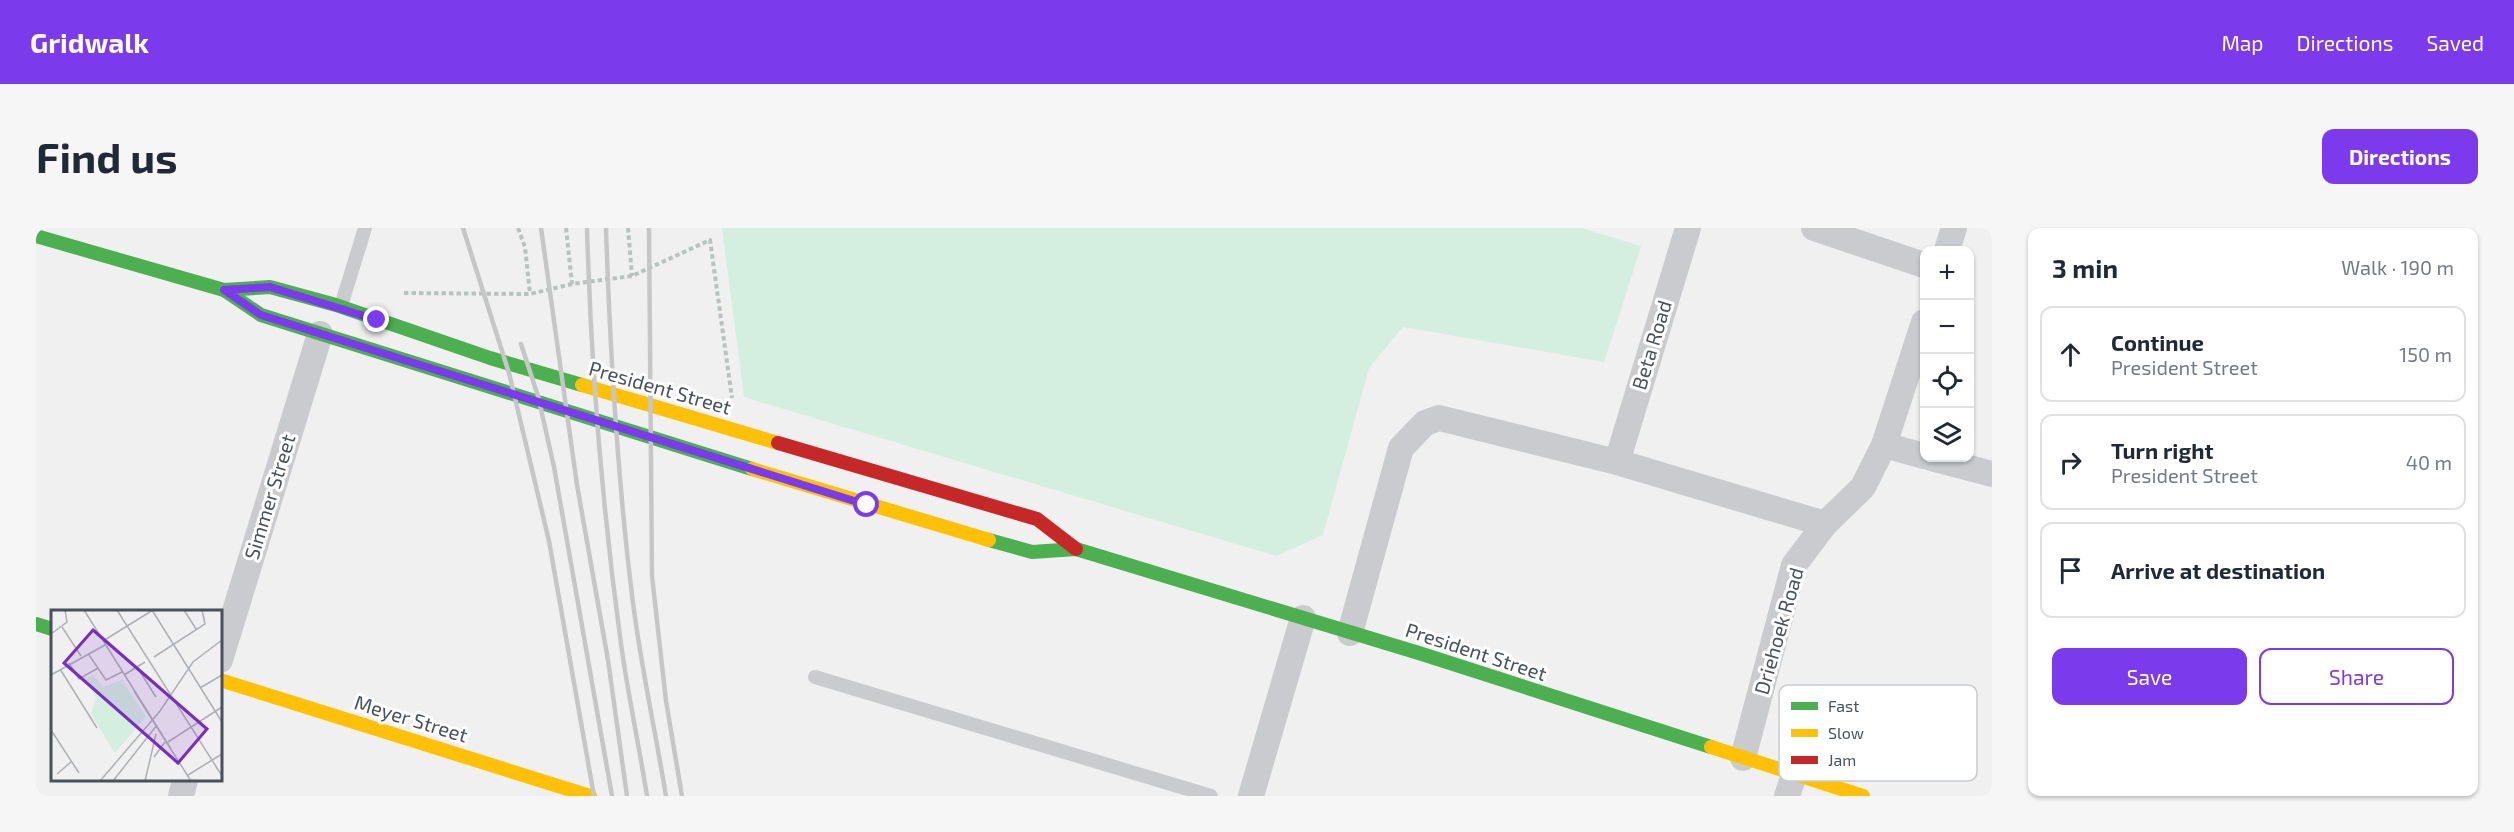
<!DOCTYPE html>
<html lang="en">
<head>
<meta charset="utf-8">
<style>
  body { margin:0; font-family:"Exo 2",sans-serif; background:#f6f6f7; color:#1f2937 }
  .controls { position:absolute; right:18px; top:18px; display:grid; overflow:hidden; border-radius:12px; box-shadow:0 2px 4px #0004 }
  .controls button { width:54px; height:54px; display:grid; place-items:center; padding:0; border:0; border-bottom:2px solid #e0e1e3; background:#fff; color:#1f2937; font:30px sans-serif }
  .stop { position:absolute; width:18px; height:18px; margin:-14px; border:4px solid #7c3aed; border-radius:50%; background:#fff }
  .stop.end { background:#7c3aed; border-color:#fff; box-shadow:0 2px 6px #0008 }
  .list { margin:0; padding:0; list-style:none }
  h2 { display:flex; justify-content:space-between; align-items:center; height:78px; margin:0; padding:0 24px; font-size:26px }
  h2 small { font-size:20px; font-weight:400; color:#747a83 }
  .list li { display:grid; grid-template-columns:39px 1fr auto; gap:18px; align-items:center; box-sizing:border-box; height:96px; margin:0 12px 12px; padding:0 12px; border:2px solid #e0e1e3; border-radius:12px }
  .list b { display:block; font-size:22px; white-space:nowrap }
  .list p { margin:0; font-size:20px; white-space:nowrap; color:#747a83 }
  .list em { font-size:20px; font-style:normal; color:#747a83 }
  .actions { display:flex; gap:12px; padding:18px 24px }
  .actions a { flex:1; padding:14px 0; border:2px solid #7c3aed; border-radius:12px; text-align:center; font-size:21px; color:#7c3aed }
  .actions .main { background:#7c3aed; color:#fff }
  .icon { flex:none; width:33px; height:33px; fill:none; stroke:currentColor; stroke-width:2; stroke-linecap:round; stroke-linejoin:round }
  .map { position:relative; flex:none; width:1956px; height:568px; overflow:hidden; border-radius:12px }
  header { display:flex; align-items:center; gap:36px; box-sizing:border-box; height:84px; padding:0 30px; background:#7c3aed; color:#fff }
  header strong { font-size:28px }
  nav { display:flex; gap:33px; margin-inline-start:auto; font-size:21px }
  .intro { display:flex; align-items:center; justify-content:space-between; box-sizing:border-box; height:144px; padding:0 36px }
  h1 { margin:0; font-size:42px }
  .button { padding:15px 27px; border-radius:12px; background:#7c3aed; color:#fff; font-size:21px; font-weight:700 }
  main { display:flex; gap:36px; padding:0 36px }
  aside { flex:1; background:#fff; border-radius:12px; box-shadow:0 2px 4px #0004 }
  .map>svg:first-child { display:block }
</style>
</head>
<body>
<header>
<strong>Gridwalk</strong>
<nav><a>Map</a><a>Directions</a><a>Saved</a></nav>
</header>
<div class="intro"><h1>Find us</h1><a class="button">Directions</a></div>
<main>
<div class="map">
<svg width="1956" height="568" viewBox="0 0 1956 568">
  <rect width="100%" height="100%" fill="#f0f0f0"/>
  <polygon fill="#d4efe0" points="686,0 1546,0 1604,18 1607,13 1568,134 1367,99 1333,140 1287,307 1240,328 708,169"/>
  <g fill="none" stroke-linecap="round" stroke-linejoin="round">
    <g stroke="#b8c3c0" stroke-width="4" stroke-dasharray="4.5 3" stroke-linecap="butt">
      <polyline points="482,0 489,19 494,66"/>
      <polyline points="530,0 536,56"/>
      <polyline points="592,0 596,48"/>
      <polyline points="368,65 494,66 536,56 596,48 674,12 696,170"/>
    </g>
    <g stroke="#cacbce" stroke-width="14">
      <polyline points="305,78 329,0"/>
      <polyline points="779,449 1175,568"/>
    </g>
    <g stroke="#cacbce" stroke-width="26">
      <polyline points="1778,0 1888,37"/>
      <polyline points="1911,22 1918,0"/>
      <polyline points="1848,217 1888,228"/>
      <polyline points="1895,230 1956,246"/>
      <polyline points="1581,234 1652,0"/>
      <polyline points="1314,405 1365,220 1389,195 1403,190 1581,234 1789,296"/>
      <polyline points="184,432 284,106"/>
      <polyline points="1707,530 1758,337 1789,296 1827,259 1848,217 1888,94"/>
      <polyline points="145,568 149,552"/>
      <polyline points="1215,568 1267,390"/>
      <polyline points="1751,568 1758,547"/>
    </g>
    <g stroke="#4caf50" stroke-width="14">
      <polyline points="0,8 188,62 225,87 716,241"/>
      <polyline points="188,62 234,59 300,77 454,130 546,157"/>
      <polyline points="953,312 996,324 1040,321 1386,426 1675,519"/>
      <polyline points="0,396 16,401"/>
    </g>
    <g stroke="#ffc107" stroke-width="14">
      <polyline points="546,157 742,215"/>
      <polyline points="716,241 953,312"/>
      <polyline points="184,452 554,568"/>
      <polyline points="1675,519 1827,568"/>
    </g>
    <polyline stroke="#c62828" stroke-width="14" points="742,215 1001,291 1040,321"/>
    <g stroke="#c5c6c8" stroke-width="4.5">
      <polyline points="427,0 473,145 513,313 558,568"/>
      <polyline points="505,0 541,257 572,432 591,568"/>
      <path d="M551 0C555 139 566 278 585 416 592 467 603 517 611 568"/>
      <path d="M570 0C574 123 581 245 596 367 604 434 619 501 630 568"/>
      <polyline points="613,0 616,348 630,473 646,568"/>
      <polyline points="485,116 502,168 518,239 576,568"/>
    </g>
  </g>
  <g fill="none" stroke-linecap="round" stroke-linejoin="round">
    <polyline stroke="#7c3aed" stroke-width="8" points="341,92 234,59 188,62 225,87 831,277"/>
  </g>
  <g text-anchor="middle" stroke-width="6" stroke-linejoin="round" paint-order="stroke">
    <g font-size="20" fill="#47515c" stroke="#fff">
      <text transform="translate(1616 117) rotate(-73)" y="7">Beta Road</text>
      <text transform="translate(624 160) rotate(16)" y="7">President Street</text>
      <text transform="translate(234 269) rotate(-73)" y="7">Simmer Street</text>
      <text transform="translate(1743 403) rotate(-74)" y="7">Driehoek Road</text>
      <text transform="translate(1440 424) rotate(18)" y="7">President Street</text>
      <text transform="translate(375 491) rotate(17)" y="7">Meyer Street</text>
    </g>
  </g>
  <g transform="translate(15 382)">
    <rect width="171" height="171" fill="#f0f0f0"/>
    <path d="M42 65 52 77 71 70 95 107 64 143 40 104 45 87 34 70Z" fill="#d4efe0"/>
    <path fill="none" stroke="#acb0b5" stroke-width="1.5" d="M33 0 120 139M66 0 171 166M101 0 171 112M133 0 145 19M11 17 30 46M0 24 16 12 14 0M52 31 102 0M38 45 55 70 71 62M103 47 154 14 151 0M18 53 28 69 47 58M86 57 105 87M9 59 46 118M0 65 54 35M73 65 94 52M149 78 171 65M83 81 140 171M0 120 28 163M117 132 171 97M103 147 114 132M6 164 20 152M137 165 171 144M49 171 109 101 142 52 171 30M62 171 106 115M94 171 105 124"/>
    <path fill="#7b2cbf" fill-opacity="0.15" stroke="#7b2cbf" stroke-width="3" d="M42 20 156 119 127 153 13 53Z"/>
    <rect width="171" height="171" fill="none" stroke="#47515c" stroke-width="3"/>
  </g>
  <rect x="1743" y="457" width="198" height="96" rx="9" fill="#fff" stroke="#c8cbce" stroke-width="1.5"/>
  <rect x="1755" y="474" width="27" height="8" fill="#4caf50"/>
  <rect x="1755" y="501" width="27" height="8" fill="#ffc107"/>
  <rect x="1755" y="528" width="27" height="8" fill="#c62828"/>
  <g font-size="16" fill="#47515c">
    <text x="1792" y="484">Fast</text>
    <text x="1792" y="511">Slow</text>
    <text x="1792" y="538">Jam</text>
  </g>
</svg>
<div class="controls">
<button>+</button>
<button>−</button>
<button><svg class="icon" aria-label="locate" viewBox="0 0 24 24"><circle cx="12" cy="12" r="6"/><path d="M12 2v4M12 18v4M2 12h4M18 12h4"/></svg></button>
<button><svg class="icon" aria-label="layers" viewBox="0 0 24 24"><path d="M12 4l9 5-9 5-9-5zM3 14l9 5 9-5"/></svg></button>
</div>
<div class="stop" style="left:831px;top:277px"></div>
<div class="stop end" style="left:341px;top:92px"></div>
</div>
<aside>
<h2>3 min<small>Walk · 190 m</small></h2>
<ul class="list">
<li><svg class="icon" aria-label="ahead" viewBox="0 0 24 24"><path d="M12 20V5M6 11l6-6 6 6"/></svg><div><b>Continue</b><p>President Street</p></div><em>150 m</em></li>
<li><svg class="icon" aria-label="right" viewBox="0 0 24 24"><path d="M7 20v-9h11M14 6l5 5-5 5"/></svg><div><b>Turn right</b><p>President Street</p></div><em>40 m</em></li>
<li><svg class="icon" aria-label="arrive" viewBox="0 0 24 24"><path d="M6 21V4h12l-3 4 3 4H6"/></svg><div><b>Arrive at destination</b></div></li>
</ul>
<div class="actions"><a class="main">Save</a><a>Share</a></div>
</aside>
</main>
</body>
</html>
